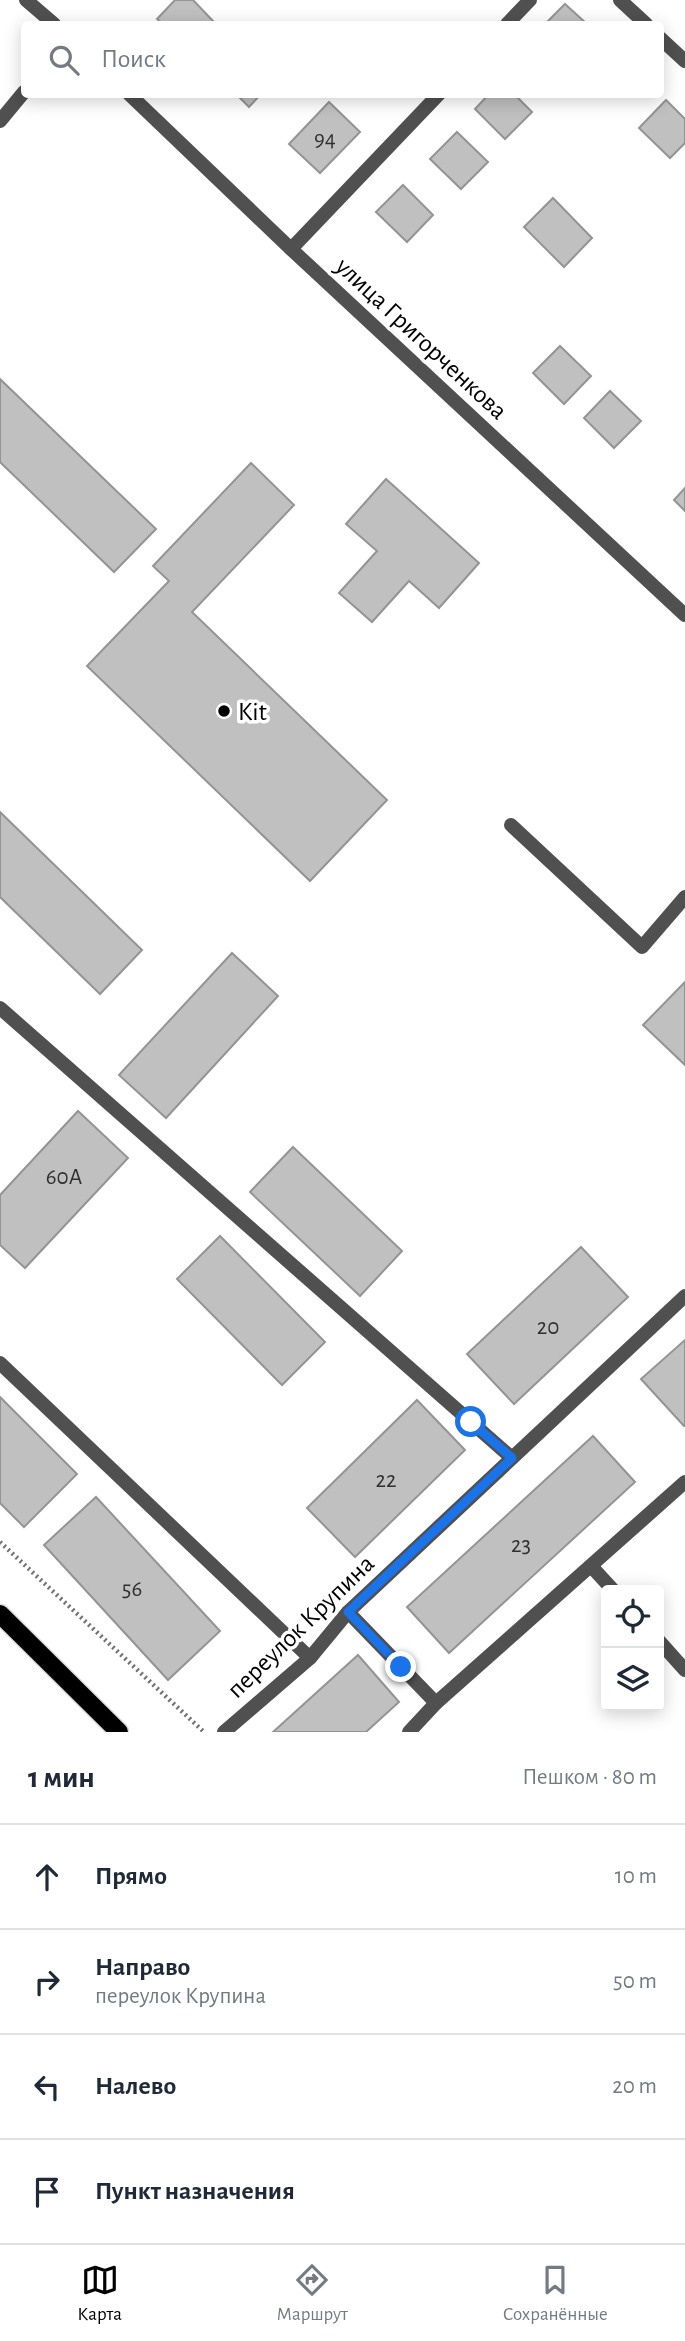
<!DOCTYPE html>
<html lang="ru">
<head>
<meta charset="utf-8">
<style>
  body { margin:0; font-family:"Alegreya Sans",sans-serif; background:#f2f2f3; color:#1f2937 }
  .controls { position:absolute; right:21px; bottom:21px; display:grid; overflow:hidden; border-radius:7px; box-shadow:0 4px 18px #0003 }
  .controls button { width:63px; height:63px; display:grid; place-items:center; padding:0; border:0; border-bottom:2px solid #e0e1e3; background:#fff; color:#1f2937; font:35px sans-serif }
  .stop { position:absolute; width:21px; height:21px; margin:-16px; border:5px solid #1a73e8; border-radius:50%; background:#fff }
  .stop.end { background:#1a73e8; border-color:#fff; box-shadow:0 2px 7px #0008 }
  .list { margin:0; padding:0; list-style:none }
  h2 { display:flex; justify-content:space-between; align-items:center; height:91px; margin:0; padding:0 28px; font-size:30px }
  h2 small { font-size:23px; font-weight:400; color:#747a83 }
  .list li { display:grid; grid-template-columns:46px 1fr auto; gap:21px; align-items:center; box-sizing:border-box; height:105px; padding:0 28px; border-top:2px solid #e0e1e3 }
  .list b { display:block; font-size:26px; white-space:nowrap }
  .list p { margin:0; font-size:23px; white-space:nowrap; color:#747a83 }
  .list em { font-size:23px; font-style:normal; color:#747a83 }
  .icon { flex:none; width:38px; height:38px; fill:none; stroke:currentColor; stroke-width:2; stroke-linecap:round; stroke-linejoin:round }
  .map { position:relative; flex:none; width:685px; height:1732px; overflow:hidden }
  .search { position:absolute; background:#fff; box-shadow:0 4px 18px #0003; left:21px; right:21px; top:21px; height:77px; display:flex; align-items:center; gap:18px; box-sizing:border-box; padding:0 24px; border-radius:7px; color:#747a83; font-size:26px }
  .sheet { height:511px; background:#fff }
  nav { display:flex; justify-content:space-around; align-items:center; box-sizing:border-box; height:98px; border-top:2px solid #e0e1e3; background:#fff; font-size:19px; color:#747a83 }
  nav a { display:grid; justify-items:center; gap:4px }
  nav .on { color:#000 }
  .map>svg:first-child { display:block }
</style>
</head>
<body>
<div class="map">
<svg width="685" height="1732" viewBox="0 0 685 1732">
  <rect width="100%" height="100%" fill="#fff"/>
  <g fill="#c0c0c0" stroke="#949494" stroke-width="2">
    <polygon points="175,0 193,0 214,22 212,24 163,24 157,19"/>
    <polygon points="565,4 587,24 545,24"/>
    <polygon points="236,94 261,94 249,107"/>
    <polygon points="489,94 514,94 532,112 505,139 475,109"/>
    <polygon points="666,100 685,119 685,143 670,158 639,128"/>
    <polygon points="329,102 360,132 320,173 289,144"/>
    <polygon points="457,132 488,162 461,189 430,159"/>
    <polygon points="403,185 433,215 407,242 376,212"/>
    <polygon points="553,198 592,238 564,267 524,227"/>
    <polygon points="560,346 591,376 564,404 533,373"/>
    <polygon points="0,379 156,529 114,572 0,462"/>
    <polygon points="610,391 641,421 614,448 584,418"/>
    <polygon points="251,463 294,505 192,612 387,800 310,881 87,666 169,581 153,566"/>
    <polygon points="386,479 479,563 439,608 409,581 372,622 339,593 377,551 346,524"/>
    <polygon points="685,488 685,511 674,500"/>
    <polygon points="0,812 142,950 100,994 0,897"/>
    <polygon points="232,953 278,996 166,1118 119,1075"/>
    <polygon points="685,982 685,1065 643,1025"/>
    <polygon points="78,1111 128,1158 25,1268 0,1245 0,1195"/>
    <polygon points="293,1147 402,1251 360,1296 250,1192"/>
    <polygon points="220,1236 325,1342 282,1385 177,1279"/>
    <polygon points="581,1247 628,1297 514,1404 467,1354"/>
    <polygon points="685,1340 685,1425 684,1426 641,1379"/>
    <polygon points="0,1397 77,1474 24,1527 0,1503"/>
    <polygon points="417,1400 465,1450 355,1557 307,1508"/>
    <polygon points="593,1436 635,1482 449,1653 407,1607"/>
    <polygon points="96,1497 220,1631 168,1680 44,1545"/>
    <polygon points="358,1655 399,1702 366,1732 273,1732"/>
  </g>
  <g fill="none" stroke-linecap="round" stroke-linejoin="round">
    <defs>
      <polyline id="primary" points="0,1614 119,1732"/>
    </defs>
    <use href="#primary" stroke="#dbdbdb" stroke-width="21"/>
    <polyline stroke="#727272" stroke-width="4.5" stroke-dasharray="2 3.5" stroke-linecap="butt" points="0,1542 204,1732"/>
    <g stroke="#505050" stroke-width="14">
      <polyline points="0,121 24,92"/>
      <polyline points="511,825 642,947 685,897"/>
      <polyline points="0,1008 512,1458"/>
      <polyline points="0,1363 310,1658"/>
      <polyline points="591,1566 613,1590"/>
      <polyline points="348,1612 436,1703 685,1482"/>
      <polyline points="659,1641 685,1670"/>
      <polyline points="409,1732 436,1703"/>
    </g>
    <g stroke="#505050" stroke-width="14">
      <polyline points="26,0 54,24"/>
      <polyline points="620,0 646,24"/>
      <polyline points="507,24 530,0"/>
      <polyline points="660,38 685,61"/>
      <polyline points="129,94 291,249 685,615"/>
      <polyline points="291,249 439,94"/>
      <polyline points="224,1732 310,1658 348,1612 685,1296"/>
    </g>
    <use href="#primary" stroke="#000" stroke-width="18"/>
  </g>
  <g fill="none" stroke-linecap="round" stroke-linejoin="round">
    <polyline stroke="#1a73e8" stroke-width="9" points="401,1667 348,1612 512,1458 471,1422"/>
  </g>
  <circle fill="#000" stroke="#fff" stroke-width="2.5" cx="224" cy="711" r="7"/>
  <g text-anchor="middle" stroke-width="7" stroke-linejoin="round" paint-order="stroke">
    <g font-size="23" fill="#303030">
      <text x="325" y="146">94</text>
      <text x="64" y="1184">60А</text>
      <text x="548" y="1334">20</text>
      <text x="386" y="1487">22</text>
      <text x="521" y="1552">23</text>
      <text x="132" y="1596">56</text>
    </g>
    <g font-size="26" fill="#000" stroke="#fff">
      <text transform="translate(422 338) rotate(43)" y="9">улица Григорченкова</text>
      <text transform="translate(300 1626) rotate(-44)" y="9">переулок Крупина</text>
    </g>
    <g font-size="26" fill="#000" stroke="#fff" text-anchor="start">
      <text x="238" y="720">Kit</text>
    </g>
  </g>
</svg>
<div class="controls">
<button><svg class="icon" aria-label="locate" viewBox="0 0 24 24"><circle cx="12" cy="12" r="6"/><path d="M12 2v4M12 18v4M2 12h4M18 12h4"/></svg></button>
<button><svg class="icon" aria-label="layers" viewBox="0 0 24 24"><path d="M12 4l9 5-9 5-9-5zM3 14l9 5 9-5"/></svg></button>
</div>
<div class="stop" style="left:471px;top:1422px"></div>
<div class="stop end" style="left:401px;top:1667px"></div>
<div class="search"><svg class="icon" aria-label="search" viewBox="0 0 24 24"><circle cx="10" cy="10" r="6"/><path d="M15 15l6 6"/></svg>Поиск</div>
</div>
<section class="sheet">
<h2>1 мин<small>Пешком · 80 m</small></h2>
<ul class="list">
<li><svg class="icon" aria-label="ahead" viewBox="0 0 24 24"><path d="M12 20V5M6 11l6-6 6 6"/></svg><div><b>Прямо</b></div><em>10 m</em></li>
<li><svg class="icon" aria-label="right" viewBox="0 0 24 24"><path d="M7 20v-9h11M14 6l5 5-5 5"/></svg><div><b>Направо</b><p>переулок Крупина</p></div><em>50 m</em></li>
<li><svg class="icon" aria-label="left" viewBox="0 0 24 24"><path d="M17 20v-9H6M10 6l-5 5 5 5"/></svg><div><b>Налево</b></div><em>20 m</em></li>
<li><svg class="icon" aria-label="arrive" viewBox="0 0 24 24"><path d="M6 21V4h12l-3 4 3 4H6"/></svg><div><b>Пункт назначения</b></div></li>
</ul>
</section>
<nav>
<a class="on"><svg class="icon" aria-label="map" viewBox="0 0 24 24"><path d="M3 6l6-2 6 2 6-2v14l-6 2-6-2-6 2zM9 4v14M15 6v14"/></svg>Карта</a>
<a><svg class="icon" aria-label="directions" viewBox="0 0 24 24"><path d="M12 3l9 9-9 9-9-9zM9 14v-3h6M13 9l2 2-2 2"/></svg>Маршрут</a>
<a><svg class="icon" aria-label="saved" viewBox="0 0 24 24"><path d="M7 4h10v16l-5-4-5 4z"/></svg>Сохранённые</a>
</nav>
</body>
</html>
